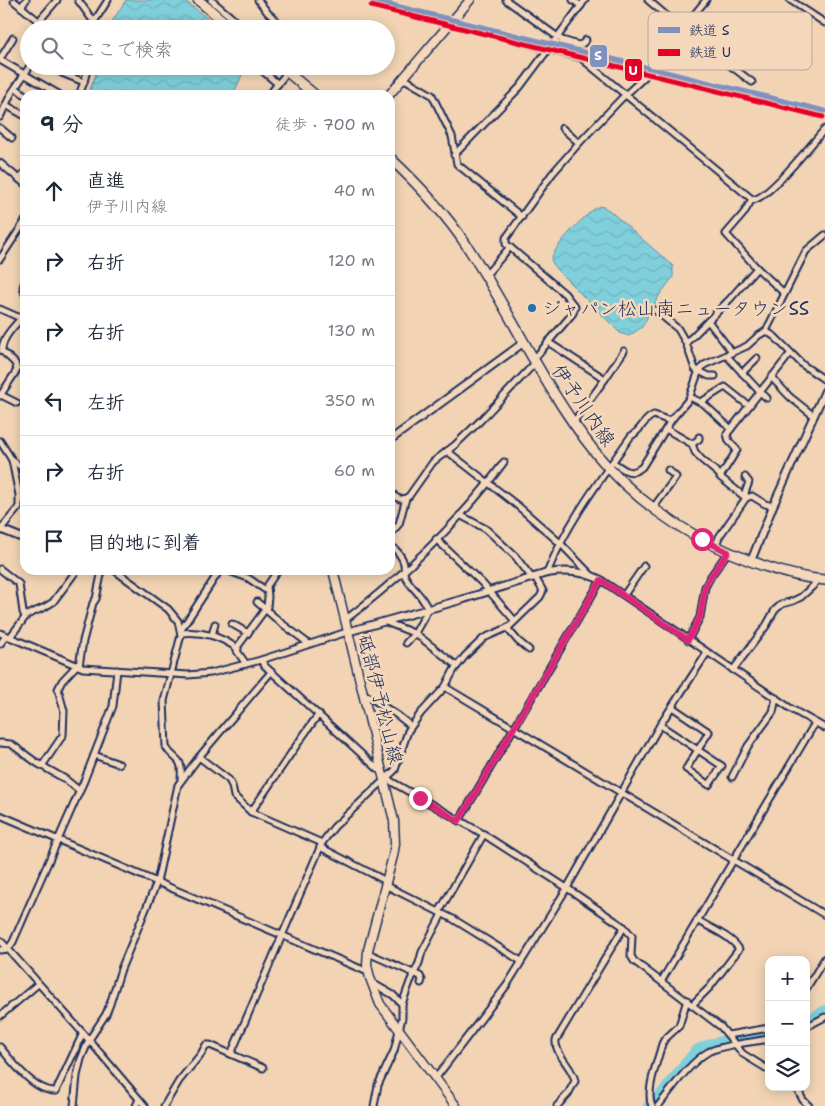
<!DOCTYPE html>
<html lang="ja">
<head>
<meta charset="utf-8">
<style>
  body { margin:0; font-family:"Shantell Sans","Klee One",sans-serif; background:#f6f6f7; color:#1f2937 }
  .controls { position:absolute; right:15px; bottom:15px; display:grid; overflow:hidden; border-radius:10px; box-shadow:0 2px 12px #0003 }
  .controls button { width:45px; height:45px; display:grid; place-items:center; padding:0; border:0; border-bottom:1px solid #e0e1e3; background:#fff; color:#1f2937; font:25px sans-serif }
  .stop { position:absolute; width:15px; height:15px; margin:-11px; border:4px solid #db2777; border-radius:50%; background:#fff }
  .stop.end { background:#db2777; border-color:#fff; box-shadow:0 1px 5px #0008 }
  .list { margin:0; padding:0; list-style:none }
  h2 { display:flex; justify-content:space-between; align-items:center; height:65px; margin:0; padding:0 20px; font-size:21px }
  h2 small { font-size:16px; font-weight:400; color:#747a83 }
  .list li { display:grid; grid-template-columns:32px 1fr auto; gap:15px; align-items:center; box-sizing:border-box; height:70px; padding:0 20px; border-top:1px solid #e0e1e3 }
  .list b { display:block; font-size:19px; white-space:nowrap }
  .list p { margin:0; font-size:16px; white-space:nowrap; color:#747a83 }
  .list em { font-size:16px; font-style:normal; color:#747a83 }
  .icon { flex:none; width:28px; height:28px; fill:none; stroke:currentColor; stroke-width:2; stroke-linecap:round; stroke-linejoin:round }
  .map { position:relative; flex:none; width:825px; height:1106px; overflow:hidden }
  .search { position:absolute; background:#fff; box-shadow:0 2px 12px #0003; left:20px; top:20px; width:375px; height:55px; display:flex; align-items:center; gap:12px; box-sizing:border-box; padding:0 18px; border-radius:28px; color:#747a83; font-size:19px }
  .panel { position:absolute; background:#fff; box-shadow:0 2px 12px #0003; left:20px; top:90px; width:375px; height:485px; border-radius:15px }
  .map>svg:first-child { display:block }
</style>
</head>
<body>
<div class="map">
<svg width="825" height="1106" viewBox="0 0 825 1106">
  <defs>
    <pattern id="water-waves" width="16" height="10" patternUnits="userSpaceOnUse" patternTransform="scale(1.25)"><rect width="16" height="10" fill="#80d0dc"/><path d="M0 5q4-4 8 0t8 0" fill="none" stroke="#6eb3bf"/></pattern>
  </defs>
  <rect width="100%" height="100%" fill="#f2d4b4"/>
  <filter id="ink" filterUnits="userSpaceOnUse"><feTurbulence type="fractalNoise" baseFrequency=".02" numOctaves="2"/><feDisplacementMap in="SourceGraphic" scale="10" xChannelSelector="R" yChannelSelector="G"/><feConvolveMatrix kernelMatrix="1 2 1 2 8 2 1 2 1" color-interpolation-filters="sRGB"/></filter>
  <g filter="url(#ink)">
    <g fill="url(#water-waves)" stroke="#5890aa">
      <polygon points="126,0 184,0 221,29 107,29"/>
      <polygon points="99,66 241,66 242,75 233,95 88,95"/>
      <path d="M600 206 604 207 610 211 673 266V277L660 294 642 327 629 336 620 333 556 269 551 260C552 249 588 210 600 206Z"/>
    </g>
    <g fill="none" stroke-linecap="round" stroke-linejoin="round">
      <g stroke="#80d0dc" stroke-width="10">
        <polyline points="806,1021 825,1010"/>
        <path d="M648 1106 661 1094 695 1051C714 1039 746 1038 769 1033"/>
      </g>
      <defs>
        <g id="minor">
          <polyline points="78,0 94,22"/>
          <polyline points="211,0 245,29"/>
          <polyline points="258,0 268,13 286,29"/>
          <polyline points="506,0 562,40 578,45 582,44 586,40"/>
          <polyline points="573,0 581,6"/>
          <polyline points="648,0 682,29 752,82"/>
          <polyline points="790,0 825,23"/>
          <polyline points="14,1 48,29"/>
          <polyline points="21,7 26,0"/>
          <polyline points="39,21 57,0"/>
          <path d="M450 24 581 58 753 200C770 197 811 144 825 129"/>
          <polyline points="93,29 94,22 108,0"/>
          <polyline points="0,59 13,38"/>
          <polyline points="0,60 60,95"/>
          <polyline points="52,66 62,73 84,82"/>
          <polyline points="257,66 278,84"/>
          <polyline points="403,78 432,95 452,136 457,164 522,217"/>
          <polyline points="16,88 25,95"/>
          <polyline points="79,95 84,82 88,66"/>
          <polyline points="269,95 292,66"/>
          <polyline points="6,105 25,116"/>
          <polyline points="0,117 11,94 30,66"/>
          <polyline points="0,128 12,138"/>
          <polyline points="562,128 579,143"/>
          <polyline points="454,155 520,87 585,0"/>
          <polyline points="0,163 25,184"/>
          <polyline points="19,179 25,172"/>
          <polyline points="752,199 744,213 726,234 757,268 784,293"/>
          <polyline points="0,259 25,221"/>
          <polyline points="485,276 510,247"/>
          <polyline points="25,281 23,287 25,294"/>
          <polyline points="0,309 25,320"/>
          <polyline points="655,310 678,329 686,343 695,369 709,376 715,376"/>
          <polyline points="708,321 732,352"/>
          <polyline points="766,331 775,337 803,365 825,380"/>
          <polyline points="548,342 605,379 573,423"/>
          <polyline points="686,343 730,299 757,268"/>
          <polyline points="726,355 760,392 767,398"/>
          <polyline points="534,359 573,313 575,307 565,294 506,244 506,238 552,174 579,143 621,99 654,68 682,29 706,0"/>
          <polyline points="742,373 757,358"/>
          <polyline points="771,377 790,397 814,416"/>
          <polyline points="605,379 624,351"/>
          <polyline points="1,395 17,403"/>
          <path d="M0 396 17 370 15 363 2 351C2 335 17 325 25 313"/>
          <polyline points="690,397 704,404 731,429"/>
          <polyline points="701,402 725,387 749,406"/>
          <polyline points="666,429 692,444"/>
          <polyline points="699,437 699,439 692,444 695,452 701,459 720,475"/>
          <polyline points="0,441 12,460 25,470"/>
          <polyline points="447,451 518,506 560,543 592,576"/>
          <path d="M613 462C623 469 630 477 642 467L672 419"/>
          <polyline points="745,477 749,482 745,493 746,497"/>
          <path d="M390 489C394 497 400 503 409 496L433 462 455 445 481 420 535 363"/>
          <polyline points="746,498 720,477 737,450 729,441 727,434 790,354"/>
          <polyline points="653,508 676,477 668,470"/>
          <polyline points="460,515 486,529 515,556 532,578"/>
          <polyline points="0,530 19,507 19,495 12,460"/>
          <polyline points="390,535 399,524 406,498"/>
          <polyline points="436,539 482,583 515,621"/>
          <path d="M390 545C397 550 402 556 404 564 405 569 403 572 405 576 412 590 422 593 428 610L415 633 406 643"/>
          <polyline points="716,546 719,537 746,498 752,496 765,504 773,506"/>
          <polyline points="0,569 19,584 23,612 25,617"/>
          <path d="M114 570 168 609 178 621 181 635 164 701 166 747C174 762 183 754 181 779"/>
          <polyline points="226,570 248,578 267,591"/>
          <path d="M547 573C567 523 600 480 631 436 641 431 644 418 654 415L667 420 672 419 689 399 698 373 704 365 747 346 758 336 766 331 806 251 825 235"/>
          <polyline points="624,595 644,566"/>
          <polyline points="257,602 280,622 309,644"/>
          <path d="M345 620C404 575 460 522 504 462"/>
          <polyline points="386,622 416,634 457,666"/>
          <polyline points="232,624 248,633"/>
          <polyline points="507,628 518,641 529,650"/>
          <polyline points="181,630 220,570"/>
          <polyline points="0,633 83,668 188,675 211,673 261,660 347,632"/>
          <path d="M181 633C203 631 220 636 238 649"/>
          <polyline points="212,635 215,624"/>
          <polyline points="10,637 27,615 45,607 53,602 77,570"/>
          <polyline points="688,640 700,617 705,587 711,576 728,552"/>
          <polyline points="0,644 6,636"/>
          <polyline points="261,660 265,666 392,782 480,832 567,888 624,927 632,936 631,956 634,961 721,1027 743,1054 769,1070"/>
          <polyline points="246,664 237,651 238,646 267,607 268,597 267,586 278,570"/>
          <polyline points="79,666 83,641 93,603 96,599 102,570"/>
          <polyline points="733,670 766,626 775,610 782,604 793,601 801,597 813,586 817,580"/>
          <polyline points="445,687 825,915"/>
          <polyline points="363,696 366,695 397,715 411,726"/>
          <polyline points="660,725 722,766 709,785 686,769 709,732 672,707"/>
          <polyline points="0,743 11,744 37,763 65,779 80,791"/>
          <polyline points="94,755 119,764"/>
          <polyline points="199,757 229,780 232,786 234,796 251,812 322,843"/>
          <polyline points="42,766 63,735 64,711 58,689 62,681 77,665"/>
          <polyline points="732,777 748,746 773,712 776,698"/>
          <path d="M251 812C274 779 295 746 319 714"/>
          <polyline points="0,815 368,972"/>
          <polyline points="459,821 601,580 793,710 825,728"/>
          <polyline points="320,847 386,881"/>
          <polyline points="385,885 453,919 521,961"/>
          <polyline points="439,912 484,834"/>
          <polyline points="0,940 89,1040 145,1106"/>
          <polyline points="0,950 8,949 13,942 84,781 113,706 117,670"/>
          <polyline points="368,953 420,976 422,980 421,983"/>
          <polyline points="662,980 815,723"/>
          <polyline points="372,983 393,995 402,1004"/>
          <polyline points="806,989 825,958"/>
          <path d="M692 1005 710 987 739 949C731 936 710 928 697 920"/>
          <polyline points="0,1016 38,984"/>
          <polyline points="806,1027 825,1017"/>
          <polyline points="728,1035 769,1028"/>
          <path d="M0 1047C12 1062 35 1092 56 1091L83 1033"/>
          <polyline points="231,1054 322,843 334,827 395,770 408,731 421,713 445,687 454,670 465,656 484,638 509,627 540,597 543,591 535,577"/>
          <polyline points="435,1079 507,985 567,888 660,725 707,653"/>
          <polyline points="796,1087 803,1100 809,1106"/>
          <polyline points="74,1106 77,1076 81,1059 89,1040 106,1014 110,1004 121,969 157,882 178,785 199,757 271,672"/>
          <polyline points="136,1106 139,1099"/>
          <polyline points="164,1106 179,1081 201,1054 206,1045 210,1045 263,1068"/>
          <polyline points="374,1106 378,1085 394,1051 402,1018 402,1004 410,982 419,963 422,952 442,914"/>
          <path d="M557 1106 568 1094 575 1081C573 1067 554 1054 556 1040L624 927"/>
          <path d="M652 1106C645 1091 658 1060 662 1044L664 1040 679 1026 687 1000"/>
          <path d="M658 1106C673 1088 688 1064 708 1052 720 1045 754 1042 769 1039"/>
        </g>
        <g id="tertiary">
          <polyline points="390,440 523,343"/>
          <polyline points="0,529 25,539"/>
          <polyline points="751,561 773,506 825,391"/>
          <path d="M347 632 464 599 547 573C567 570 583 571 601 580"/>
        </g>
        <g id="secondary">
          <polyline points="389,95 470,0"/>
          <polyline points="333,570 394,821 395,844 393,856 368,950 367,965 370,978 380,1004 456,1106"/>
        </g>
        <g id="primary">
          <polyline points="198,0 233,29"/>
          <polyline points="280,66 315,95"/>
          <path d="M390 158C419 185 445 213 467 246 512 314 544 389 595 452 630 496 679 531 731 553 761 566 792 577 825 580"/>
        </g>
      </defs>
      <use href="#minor" stroke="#1b2f5e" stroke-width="9"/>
      <use href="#tertiary" stroke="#1b2f5e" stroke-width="10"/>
      <use href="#secondary" stroke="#1b2f5e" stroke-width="11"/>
      <use href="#primary" stroke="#1b2f5e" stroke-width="12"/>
      <use href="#minor" stroke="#f5d8bb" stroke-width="5"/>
      <use href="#tertiary" stroke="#f5d8bb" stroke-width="6"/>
      <use href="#secondary" stroke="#f5d8bb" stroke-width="8"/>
      <use href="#primary" stroke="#f5d8bb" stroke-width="9"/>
      <defs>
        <polyline id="rail-1" points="372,0 825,111"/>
        <polyline id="rail-2" points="371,6 823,117"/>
      </defs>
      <use href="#rail-1" stroke="#f5d8bb" stroke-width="9"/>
      <use href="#rail-2" stroke="#f5d8bb" stroke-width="9"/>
      <use href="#rail-1" stroke="#7f91be" stroke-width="5"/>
      <use href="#rail-2" stroke="#e4002b" stroke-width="5"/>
    </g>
  </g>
  <g fill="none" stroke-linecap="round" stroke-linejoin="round" filter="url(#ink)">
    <polyline stroke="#db2777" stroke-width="6" points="420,798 459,821 601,580 688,640 700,617 705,587 711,576 728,552 702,539"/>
  </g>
  <circle fill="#1f6fb2" stroke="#f5d8bb" stroke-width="2" cx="532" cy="308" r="5"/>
  <g text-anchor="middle" stroke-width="5" stroke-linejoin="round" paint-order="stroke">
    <g font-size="19" fill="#1b2f5e" stroke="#f5d8bb" text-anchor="start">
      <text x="542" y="315">ジャパン松山南ニュータウンSS</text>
    </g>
    <g font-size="19" fill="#1b2f5e" stroke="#f5d8bb">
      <text transform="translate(584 405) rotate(55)" y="7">伊予川内線</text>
      <text transform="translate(381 699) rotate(76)" y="7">砥部伊予松山線</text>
    </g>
  </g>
  <rect x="648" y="12" width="164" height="58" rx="8" fill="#f5d8bb" stroke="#b4a59f" stroke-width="1"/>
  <rect x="658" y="27" width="22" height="6" fill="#7f91be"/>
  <rect x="658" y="49" width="22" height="7" fill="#e4002b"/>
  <g font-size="14" fill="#1b2f5e">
    <text x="689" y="35">鉄道 S</text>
    <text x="689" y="57">鉄道 U</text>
  </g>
  <g stroke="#f5d8bb" stroke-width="2">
    <rect x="589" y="44" width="19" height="24" rx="5" fill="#7f91be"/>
    <rect x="624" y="58" width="19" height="24" rx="5" fill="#e4002b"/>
  </g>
  <g font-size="14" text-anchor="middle" font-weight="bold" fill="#fff">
    <text x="598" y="60">S</text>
    <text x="633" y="75">U</text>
  </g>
</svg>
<div class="controls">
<button>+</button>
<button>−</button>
<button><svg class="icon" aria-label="layers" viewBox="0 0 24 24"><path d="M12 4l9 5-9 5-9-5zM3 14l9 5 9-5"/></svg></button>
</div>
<div class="stop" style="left:702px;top:539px"></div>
<div class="stop end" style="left:420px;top:798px"></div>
<div class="search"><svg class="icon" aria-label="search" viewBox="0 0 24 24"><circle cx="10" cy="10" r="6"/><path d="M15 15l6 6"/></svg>ここで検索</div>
<section class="panel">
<h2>9 分<small>徒歩 · 700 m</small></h2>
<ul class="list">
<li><svg class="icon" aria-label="ahead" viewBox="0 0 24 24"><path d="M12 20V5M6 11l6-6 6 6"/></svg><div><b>直進</b><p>伊予川内線</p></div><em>40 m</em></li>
<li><svg class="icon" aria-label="right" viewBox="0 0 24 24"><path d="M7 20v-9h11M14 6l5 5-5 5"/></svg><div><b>右折</b></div><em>120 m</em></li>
<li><svg class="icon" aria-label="right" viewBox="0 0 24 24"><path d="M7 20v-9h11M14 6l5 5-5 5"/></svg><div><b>右折</b></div><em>130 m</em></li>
<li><svg class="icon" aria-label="left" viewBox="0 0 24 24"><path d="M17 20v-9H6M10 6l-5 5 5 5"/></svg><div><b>左折</b></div><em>350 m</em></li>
<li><svg class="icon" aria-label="right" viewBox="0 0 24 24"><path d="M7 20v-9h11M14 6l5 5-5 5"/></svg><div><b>右折</b></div><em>60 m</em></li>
<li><svg class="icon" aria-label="arrive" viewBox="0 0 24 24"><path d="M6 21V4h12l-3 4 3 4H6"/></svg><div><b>目的地に到着</b></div></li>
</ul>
</section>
</div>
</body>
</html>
